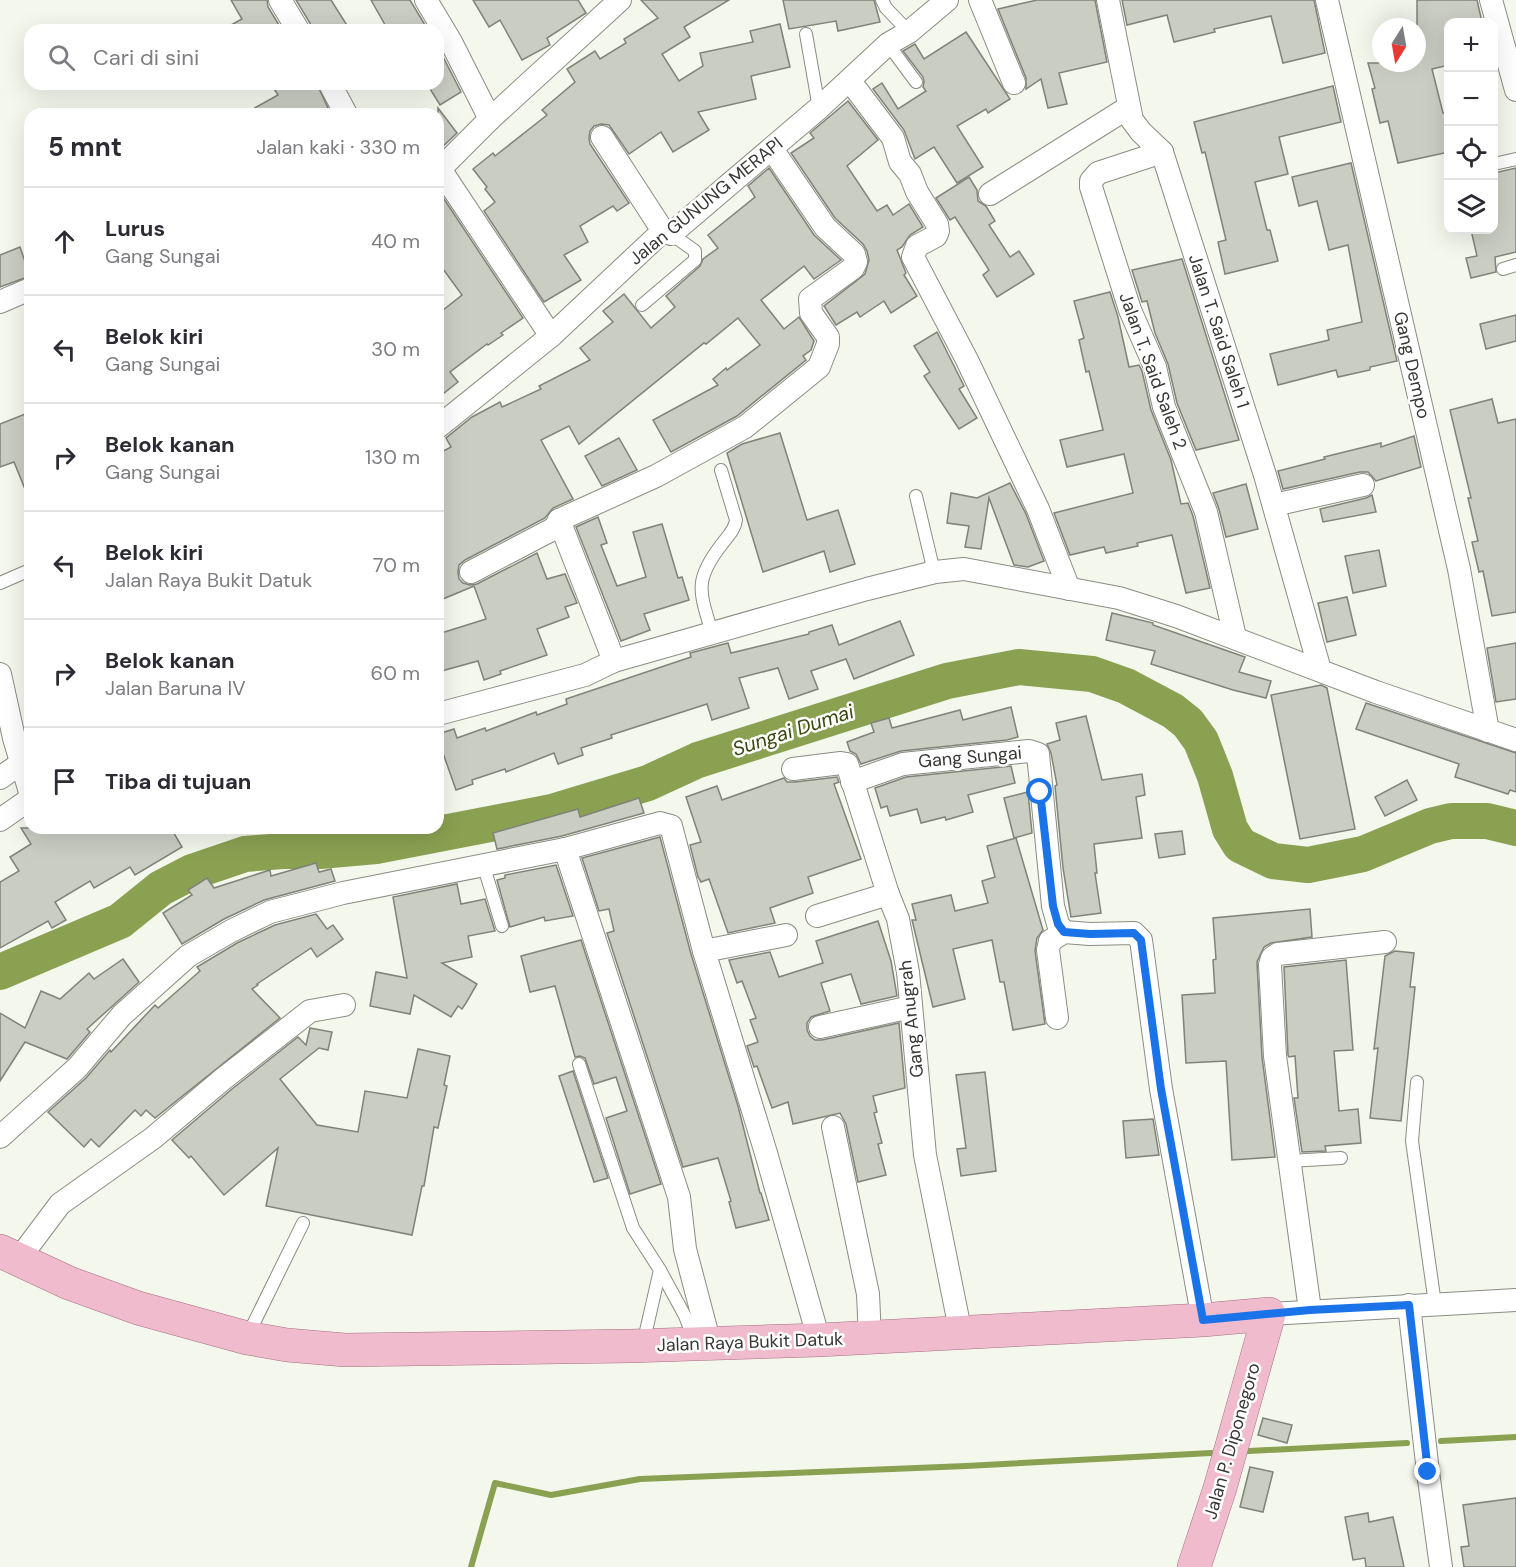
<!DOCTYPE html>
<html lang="id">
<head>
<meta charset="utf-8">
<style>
  body { margin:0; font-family:"DM Sans",sans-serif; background:#f7f7f7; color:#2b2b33 }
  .controls { position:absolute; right:18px; top:18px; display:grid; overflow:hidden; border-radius:12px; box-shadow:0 6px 24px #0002 }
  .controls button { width:54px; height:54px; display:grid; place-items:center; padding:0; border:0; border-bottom:2px solid #e1e1e2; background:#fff; color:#2b2b33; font:30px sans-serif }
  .compass { position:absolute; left:1372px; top:18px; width:54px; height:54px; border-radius:50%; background:#fff; box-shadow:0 6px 24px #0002; rotate:191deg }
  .stop { position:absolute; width:18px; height:18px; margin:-14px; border:4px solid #1a73e8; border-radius:50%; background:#fff }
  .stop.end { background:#1a73e8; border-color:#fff; box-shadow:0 2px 6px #0008 }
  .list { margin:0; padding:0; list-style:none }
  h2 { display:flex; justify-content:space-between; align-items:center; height:78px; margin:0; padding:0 24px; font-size:26px }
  h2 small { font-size:20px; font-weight:400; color:#7c7c81 }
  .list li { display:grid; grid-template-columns:39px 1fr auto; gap:18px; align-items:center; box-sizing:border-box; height:108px; padding:0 24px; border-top:2px solid #e1e1e2 }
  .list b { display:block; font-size:22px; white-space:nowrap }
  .list p { margin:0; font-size:20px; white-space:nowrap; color:#7c7c81 }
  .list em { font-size:20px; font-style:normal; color:#7c7c81 }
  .icon { flex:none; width:33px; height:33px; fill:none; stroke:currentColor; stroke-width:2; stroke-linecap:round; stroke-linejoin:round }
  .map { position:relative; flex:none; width:1516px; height:1567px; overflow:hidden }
  .search { position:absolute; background:#fff; box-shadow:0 6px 24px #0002; left:24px; top:24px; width:420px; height:66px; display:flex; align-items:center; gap:15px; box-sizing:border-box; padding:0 21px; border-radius:18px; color:#7c7c81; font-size:22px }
  .panel { position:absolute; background:#fff; box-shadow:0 6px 24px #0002; left:24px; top:108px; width:420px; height:726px; border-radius:18px }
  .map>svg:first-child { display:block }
</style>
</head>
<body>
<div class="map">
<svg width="1516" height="1567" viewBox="0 0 1516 1567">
  <rect width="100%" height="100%" fill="#f3f7ec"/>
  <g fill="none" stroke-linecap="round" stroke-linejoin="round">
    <g stroke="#8aa152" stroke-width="6">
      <polyline points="1441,1441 1516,1437"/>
      <polyline points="1249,1451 1407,1443"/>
      <polyline points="471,1567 495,1483 551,1495 640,1479 966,1466 1211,1453"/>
    </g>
    <polyline stroke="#8aa152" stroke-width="36" points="0,972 120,921 161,888 192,872 245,854 283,851 320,851 376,846 552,812 648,783 698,760 947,681 1019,667 1092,674 1126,686 1173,711 1188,723 1201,741 1215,776 1230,829 1240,845 1273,861 1308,865 1363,854 1430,826 1451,821 1487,821 1516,828"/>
  </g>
  <g fill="#c9cdc2" stroke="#7f8379" stroke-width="1.5">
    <polygon points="231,0 267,0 268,7 282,30 222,30 242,19"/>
    <polygon points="296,0 331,0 350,30 311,30 310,23"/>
    <polygon points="371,0 410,0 428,30 388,30"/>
    <polygon points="473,0 578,0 586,13 547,38 550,45 522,60 500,20 489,27"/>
    <polygon points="641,0 729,0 684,27 690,37 662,54 679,81 703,66 700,53 753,42 750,31 780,24 790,67 751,76 756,99 698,112 709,130 673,152 661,132 629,154 609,125 601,124 594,126 590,131 589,138 590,144 629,203 617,211 613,206 580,226 588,242 564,255 581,280 544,302 484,211 495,202 485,189 487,187 473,169 493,153 495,156 547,115 542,110 575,82 567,69 595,51 600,59 626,43 624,39 658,18"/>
    <polygon points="783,0 874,0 880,22 838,31 836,21 789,29"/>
    <polygon points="1037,0 1095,0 1107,62 1059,73 1067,104 1048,108 1041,79 1026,89 1026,78 998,9"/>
    <polygon points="1122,0 1314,0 1325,53 1283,63 1271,16 1214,29 1215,32 1174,42 1167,15 1127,25"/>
    <polygon points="1417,0 1477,0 1482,22 1449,22 1449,65 1432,69 1443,113 1449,112 1449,152 1398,163 1388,121 1380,123 1372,89 1375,88 1368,63 1417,63"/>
    <polygon points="966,32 1010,99 988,113 986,109 957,126 983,167 957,183 934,147 915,159 904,130 873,89 882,83 898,109 926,91 923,87 924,82 923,77 903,51 915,44 924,59"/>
    <polygon points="438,47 461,92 440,105 427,84 438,84"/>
    <polygon points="271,84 317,84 328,108 317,114 244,114 278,95"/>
    <polygon points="1333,86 1341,122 1279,137 1288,174 1255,182 1267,230 1270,230 1278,261 1225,274 1218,242 1226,240 1205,152 1202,153 1194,122"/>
    <polygon points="848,101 878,140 847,166 877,211 887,205 893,215 909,204 923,227 910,235 902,247 897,250 906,273 904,275 917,296 891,313 884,301 860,317 857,312 836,325 824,306 865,274 869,260 867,251 863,244 835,218 791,153 814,138 810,133"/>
    <polygon points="438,108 457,133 438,151"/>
    <polygon points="1351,163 1397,361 1370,367 1370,370 1338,377 1336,370 1278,385 1270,354 1329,340 1327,330 1362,322 1348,245 1329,250 1317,201 1299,206 1292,177"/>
    <polygon points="769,168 814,235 841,260 814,279 804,266 761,300 784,329 799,317 814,341 811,350 803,356 806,360 737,416 671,452 653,420 718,385 713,379 726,368 727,370 760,345 738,318 706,344 704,343 579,444 569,426 541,440 573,499 553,508 545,518 465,560 459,565 458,572 459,579 463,583 470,585 477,584 537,553 547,579 565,574 577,603 565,607 569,617 537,629 547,655 500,671 501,674 484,680 478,661 438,672 438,634 486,619 474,586 438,601 438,454 451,447 446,438 472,417 500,402 502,407 541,389 539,386 590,360 580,348 613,322 603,311 624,294 651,328 675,307 666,296 700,266 703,259 718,248 708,235 755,197 748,186"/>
    <polygon points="1516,168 1516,252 1495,257 1496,272 1471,278 1466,258 1477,256 1471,230 1494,230 1494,173"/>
    <polygon points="969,177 977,190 978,201 986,206 995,221 989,225 1010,257 1019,251 1034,274 997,297 983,275 989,270 955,217 950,220 936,198"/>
    <polygon points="438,190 523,318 501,333 503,335 488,345 487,344 450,372 458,382 438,398 438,314 462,295 438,262"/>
    <polygon points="20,247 30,276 0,287 0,255"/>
    <polygon points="1182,259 1239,440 1196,450 1177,403 1168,364 1155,333 1147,301 1142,302 1132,270"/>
    <polygon points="1110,292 1118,317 1129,367 1139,365 1142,371 1151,410 1171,460 1181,504 1188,503 1193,516 1210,588 1186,593 1172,535 1137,543 1138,546 1106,553 1104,547 1070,555 1054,513 1133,493 1124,454 1067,467 1060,440 1103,430 1089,371 1086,372 1079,340 1084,338 1074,301"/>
    <polygon points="1516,315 1516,341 1486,349 1480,324"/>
    <polygon points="937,332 964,386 959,389 977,418 959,429 924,376 930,372 914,346"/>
    <polygon points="1492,399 1498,423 1516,419 1516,612 1492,616 1483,571 1479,572 1472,542 1478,541 1468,498 1471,498 1450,410"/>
    <polygon points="30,412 30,499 29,499 14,462 0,467 0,424"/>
    <polygon points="780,433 807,520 838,510 855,564 830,572 824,551 763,572 727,453 742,444"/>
    <polygon points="1414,436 1421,467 1376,481 1368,472 1360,472 1283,489 1278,471 1325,459 1324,457 1381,443 1381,447"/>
    <polygon points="619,438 637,470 602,486 585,456"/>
    <polygon points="1010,483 1026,514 1044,561 1028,567 1014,565 989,498 981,549 965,547 969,526 947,523 951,493 977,498"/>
    <polygon points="1246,484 1258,529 1226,537 1219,509 1213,493"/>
    <polygon points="1372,495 1376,512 1323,522 1320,509 1366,498"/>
    <polygon points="598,517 607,543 601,545 617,586 646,577 633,532 662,524 678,578 682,577 689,600 644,614 650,630 621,641 576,527"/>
    <polygon points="1379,550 1386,586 1353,593 1345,556"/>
    <polygon points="1347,597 1356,635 1327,642 1318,603"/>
    <polygon points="1112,613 1153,623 1153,625 1245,657 1239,672 1271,681 1266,698 1233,690 1151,664 1155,651 1106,640"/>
    <polygon points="900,621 914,655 854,679 846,659 811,671 818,689 789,699 778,668 739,678 749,708 712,720 707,704 611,735 612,738 581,748 583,755 558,764 554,753 506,772 505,769 472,780 473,784 456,790 438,739 438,734 454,729 457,738 485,728 486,731 536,712 537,715 567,704 566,699 691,657 690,653 728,643 731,653 809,634 809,632 832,625 839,645"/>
    <polygon points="1516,643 1516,699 1496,702 1487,648"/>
    <polygon points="1321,685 1327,688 1355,829 1300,839 1271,695"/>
    <polygon points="1366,703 1516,753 1516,792 1510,790 1508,794 1455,777 1459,764 1356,729"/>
    <polygon points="1011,707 1018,737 1007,740 901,751 861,764 856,754 850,751 847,742 874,732 871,723 889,718 892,728 960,710 963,720"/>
    <polygon points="1086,716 1102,780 1142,774 1145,795 1136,797 1142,838 1094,844 1097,873 1095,873 1101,913 1071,917 1063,868 1055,786 1057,785 1051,753 1047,744 1060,740 1056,723"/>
    <polygon points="1011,766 1015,783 968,795 973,812 946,820 945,817 921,823 917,809 890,816 887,806 881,808 875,788 906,777"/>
    <polygon points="837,777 839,782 834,784 861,859 808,877 813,893 770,908 775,923 728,933 709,879 701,882 698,877 690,845 701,842 686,797 717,786 722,800 784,778 787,782 795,782"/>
    <polygon points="1407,780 1417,800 1385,816 1375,797"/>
    <polygon points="1028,792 1032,833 1014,838 1004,798"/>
    <polygon points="639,798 644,813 562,836 497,849 493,833 578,809 580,817"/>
    <polygon points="21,828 171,828 182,847 135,875 130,867 94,888 90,881 55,902 66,920 52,928 48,921 0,948 0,882 19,871 10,857 31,844"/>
    <polygon points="1182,831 1185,854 1159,858 1155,834"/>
    <polygon points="660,837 691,954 738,1106 760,1193 761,1193 769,1220 736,1228 729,1202 731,1201 718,1158 683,1167 607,933 614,931 609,909 599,911 582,858"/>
    <polygon points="1016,838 1043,930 1037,938 1035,951 1045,1024 1013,1030 1004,982 1000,982 992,940 953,949 965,999 933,1007 912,920 916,920 912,904 951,895 955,911 988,903 982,881 995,877 987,846"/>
    <polygon points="316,863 319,872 331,869 335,881 264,900 224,919 182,944 163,913 192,895 188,890 207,878 214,888 270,870 271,876"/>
    <polygon points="556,865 573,916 545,921 544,917 510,927 497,880 505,878 505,875"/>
    <polygon points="457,884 461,904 485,899 495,931 468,936 472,957 442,963 477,984 466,1003 462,1009 458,1006 451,1017 414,995 410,1014 370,1006 376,972 407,978 393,897"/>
    <polygon points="1310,909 1312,937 1271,943 1264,947 1257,962 1262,1057 1275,1157 1232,1160 1226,1061 1186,1063 1182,995 1215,993 1213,960 1216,959 1213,918"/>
    <polygon points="316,914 327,929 333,925 343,939 317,957 311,948 257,984 258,985 252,989 280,1018 155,1118 146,1110 141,1116 135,1110 99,1147 91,1139 84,1147 48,1112 86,1078 110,1050 111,1052 155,1005 158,1008 200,971 197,967 237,943 275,925"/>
    <polygon points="878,921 891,961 897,996 861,1004 851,974 821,983 830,1011 811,1017 807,1023 807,1030 810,1036 815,1040 822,1040 899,1023 905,1088 873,1096 877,1112 874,1113 882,1143 878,1144 886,1175 858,1182 846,1124 840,1113 793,1124 788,1102 772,1108 757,1066 754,1067 747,1046 758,1042 750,1020 756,1018 742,981 737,983 729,960 770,952 779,977 823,963 816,941"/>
    <polygon points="581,940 661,1184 630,1194 606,1118 627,1111 616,1077 594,1084 585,1058 580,1056 575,1057 555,986 530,992 521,956"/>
    <polygon points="1395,951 1414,953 1410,987 1415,987 1401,1121 1370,1118 1378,1048 1374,1049 1385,956"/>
    <polygon points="123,959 139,982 87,1029 90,1032 67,1059 25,1042 0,1081 0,1013 25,1028 41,991 60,999 89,973 94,979"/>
    <polygon points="1346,960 1353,1050 1334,1051 1339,1111 1358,1109 1361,1143 1325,1146 1326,1151 1302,1152 1294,1098 1298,1098 1295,1056 1289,1057 1288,1055 1284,967"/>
    <polygon points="310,1028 332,1032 328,1050 319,1048 280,1079 317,1125 358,1132 365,1091 407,1098 418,1049 450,1056 444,1085 447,1086 438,1128 434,1127 424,1186 422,1186 412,1235 266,1206 278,1148 224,1195 191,1156 189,1158 172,1140 232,1089 298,1037 306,1045"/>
    <polygon points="573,1071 608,1178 594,1182 559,1076"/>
    <polygon points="985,1072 996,1171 961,1176 957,1149 966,1148 956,1075"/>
    <polygon points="1153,1119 1159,1155 1126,1158 1123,1121"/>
    <polygon points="1263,1418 1292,1425 1287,1443 1258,1435"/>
    <polygon points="1250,1467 1273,1472 1263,1512 1240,1507"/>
    <polygon points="1516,1498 1516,1567 1464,1567 1461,1547 1469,1546 1463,1505"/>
    <polygon points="1368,1513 1369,1522 1393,1517 1404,1567 1366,1567 1365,1558 1353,1560 1345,1517"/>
  </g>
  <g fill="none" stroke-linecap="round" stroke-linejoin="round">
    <defs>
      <g id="service">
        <polyline points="882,0 886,8 909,32"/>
        <polyline points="806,34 819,108"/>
        <polyline points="888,44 916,82"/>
        <polyline points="1494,164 1516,159"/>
        <polyline points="1503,269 1516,265"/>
        <polyline points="642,305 695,260 695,251 671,234"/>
        <polyline points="916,496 934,572"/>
        <polyline points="0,583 30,570"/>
        <path d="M712 633C700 592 693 581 722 544 727 537 735 530 736 520L721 470"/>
        <polyline points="483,864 502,926"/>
        <polyline points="579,1064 633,1228 660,1270 643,1344"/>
        <polyline points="1417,1082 1412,1141 1435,1304"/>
        <polyline points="1289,1161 1341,1158"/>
        <polyline points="660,1270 685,1316 695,1341"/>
        <polyline points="247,1337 303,1223"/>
      </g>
      <g id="minor">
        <polyline points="280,0 298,30"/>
        <polyline points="426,0 451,42 490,119"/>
        <polyline points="980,0 1014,83"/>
        <polyline points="1108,0 1132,120 1141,132 1162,152 1265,475 1320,670"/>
        <polyline points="1327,0 1459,569 1488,731"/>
        <polyline points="1491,0 1516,90"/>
        <polyline points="850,81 893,138 900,162 910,174 917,192 937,224 938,231 936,236 917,246 913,257 967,360 1038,509 1069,589"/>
        <polyline points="330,84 346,114"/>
        <polyline points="602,137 663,231"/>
        <polyline points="1162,152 1098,173 1091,181 1091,187 1130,310 1155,367 1164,407 1206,512 1235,637"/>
        <polyline points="440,169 551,336"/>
        <polyline points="438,171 490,119 620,0"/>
        <polyline points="990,194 1129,107"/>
        <polyline points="0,302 30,289"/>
        <polyline points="438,427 551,336 663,231 671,234 819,108 888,44 909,32 947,0"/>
        <polyline points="1274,505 1363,485"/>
        <polyline points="559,520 614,661"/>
        <polyline points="471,572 555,528 559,520 656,476 745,427 819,367 828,344 828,337 811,313 810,299 853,268 856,262 854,254 825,227 772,149"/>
        <polyline points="0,674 14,738 30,792"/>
        <polyline points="438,714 585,675 614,661 867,589 935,572 964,569 1119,598 1176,616 1376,692 1516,740"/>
        <polyline points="793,769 841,763 847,764 888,894 898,919 908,972 925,1155 961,1334"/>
        <polyline points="0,778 30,757"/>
        <polyline points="852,782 903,764 1029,751 1038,754 1053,906 1058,924 1064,932 1090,934 1134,933 1141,940 1161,1089 1203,1320"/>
        <polyline points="0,820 30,799"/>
        <polyline points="565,849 679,1197 685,1249 710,1344"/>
        <polyline points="817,916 888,894"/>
        <polyline points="704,951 786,935"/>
        <polyline points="1057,1018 1048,950 1050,941 1064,932"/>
        <polyline points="820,1027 911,1007"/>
        <polyline points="833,1127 868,1294 870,1338"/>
        <polyline points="0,1137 77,1068 122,1015 188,956 231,931 270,912 343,893 565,849 660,823 671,826 704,951 766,1153 819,1340"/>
        <polyline points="18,1260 60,1204 153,1138 223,1079 310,1011 344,1005"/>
        <polyline points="1409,1305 1428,1472 1441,1567"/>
        <polyline points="1310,1310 1275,1056 1270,965 1272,958 1278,954 1385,942"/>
        <polyline points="1269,1314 1516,1300"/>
      </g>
      <polyline id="primary" points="0,1251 69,1283 138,1308 247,1338 287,1345 345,1350 630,1346 819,1340 1203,1320 1269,1314 1220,1488 1194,1567"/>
    </defs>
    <use href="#service" stroke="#8a8d83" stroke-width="14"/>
    <use href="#minor" stroke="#8a8d83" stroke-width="24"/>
    <use href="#primary" stroke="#a76f81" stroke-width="34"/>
    <use href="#service" stroke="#fff" stroke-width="12"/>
    <use href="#minor" stroke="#fff" stroke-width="22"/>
    <use href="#primary" stroke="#efbbcd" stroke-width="33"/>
  </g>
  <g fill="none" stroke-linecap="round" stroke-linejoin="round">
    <polyline stroke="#1a73e8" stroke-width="8" points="1040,792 1053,906 1058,924 1064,932 1090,934 1134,933 1141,940 1161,1089 1203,1320 1310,1310 1409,1305 1428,1472"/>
  </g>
  <g text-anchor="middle" stroke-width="5" stroke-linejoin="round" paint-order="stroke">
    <g font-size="18" fill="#373834" stroke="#fff">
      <text transform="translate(706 201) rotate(-39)" y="6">Jalan GUNUNG MERAPI</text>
      <text transform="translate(1219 331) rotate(72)" y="6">Jalan T. Said Saleh 1</text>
      <text transform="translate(1412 365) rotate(77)" y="6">Gang Dempo</text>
      <text transform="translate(1153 371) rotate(70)" y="6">Jalan T. Said Saleh 2</text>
      <text transform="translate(970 757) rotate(-5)" y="6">Gang Sungai</text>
      <text transform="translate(911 1019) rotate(-96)" y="6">Gang Anugrah</text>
      <text transform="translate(750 1342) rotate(-2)" y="6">Jalan Raya Bukit Datuk</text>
      <text transform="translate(1232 1441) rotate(-74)" y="6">Jalan P. Diponegoro</text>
    </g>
    <g font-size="20" font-style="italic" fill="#38470b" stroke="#fff">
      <text transform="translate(793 730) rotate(-18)" y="7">Sungai Dumai</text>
    </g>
  </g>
</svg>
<div class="controls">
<button>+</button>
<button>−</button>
<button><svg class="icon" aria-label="locate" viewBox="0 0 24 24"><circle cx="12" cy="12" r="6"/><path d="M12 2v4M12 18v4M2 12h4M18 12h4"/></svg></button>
<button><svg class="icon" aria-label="layers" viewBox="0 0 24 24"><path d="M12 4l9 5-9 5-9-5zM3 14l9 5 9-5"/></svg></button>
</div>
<svg class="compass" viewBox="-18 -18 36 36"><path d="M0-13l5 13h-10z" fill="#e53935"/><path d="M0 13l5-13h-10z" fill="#7c7c81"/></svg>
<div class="stop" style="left:1040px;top:792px"></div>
<div class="stop end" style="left:1428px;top:1472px"></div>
<div class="search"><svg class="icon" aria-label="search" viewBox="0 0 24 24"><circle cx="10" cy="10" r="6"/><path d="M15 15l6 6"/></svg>Cari di sini</div>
<section class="panel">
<h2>5 mnt<small>Jalan kaki · 330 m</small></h2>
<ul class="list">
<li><svg class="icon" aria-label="ahead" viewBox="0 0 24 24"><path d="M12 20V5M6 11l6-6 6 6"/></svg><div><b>Lurus</b><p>Gang Sungai</p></div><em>40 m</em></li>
<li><svg class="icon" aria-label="left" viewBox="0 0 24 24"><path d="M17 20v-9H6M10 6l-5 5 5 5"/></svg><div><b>Belok kiri</b><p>Gang Sungai</p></div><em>30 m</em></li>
<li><svg class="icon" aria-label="right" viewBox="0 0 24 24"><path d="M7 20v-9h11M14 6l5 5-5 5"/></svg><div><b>Belok kanan</b><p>Gang Sungai</p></div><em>130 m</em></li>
<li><svg class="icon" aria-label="left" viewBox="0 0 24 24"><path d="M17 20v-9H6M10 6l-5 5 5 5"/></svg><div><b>Belok kiri</b><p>Jalan Raya Bukit Datuk</p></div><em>70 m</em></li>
<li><svg class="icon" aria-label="right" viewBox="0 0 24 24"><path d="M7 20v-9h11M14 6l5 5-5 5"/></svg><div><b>Belok kanan</b><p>Jalan Baruna IV</p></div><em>60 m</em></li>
<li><svg class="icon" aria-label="arrive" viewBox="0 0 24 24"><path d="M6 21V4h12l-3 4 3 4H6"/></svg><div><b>Tiba di tujuan</b></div></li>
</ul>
</section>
</div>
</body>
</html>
